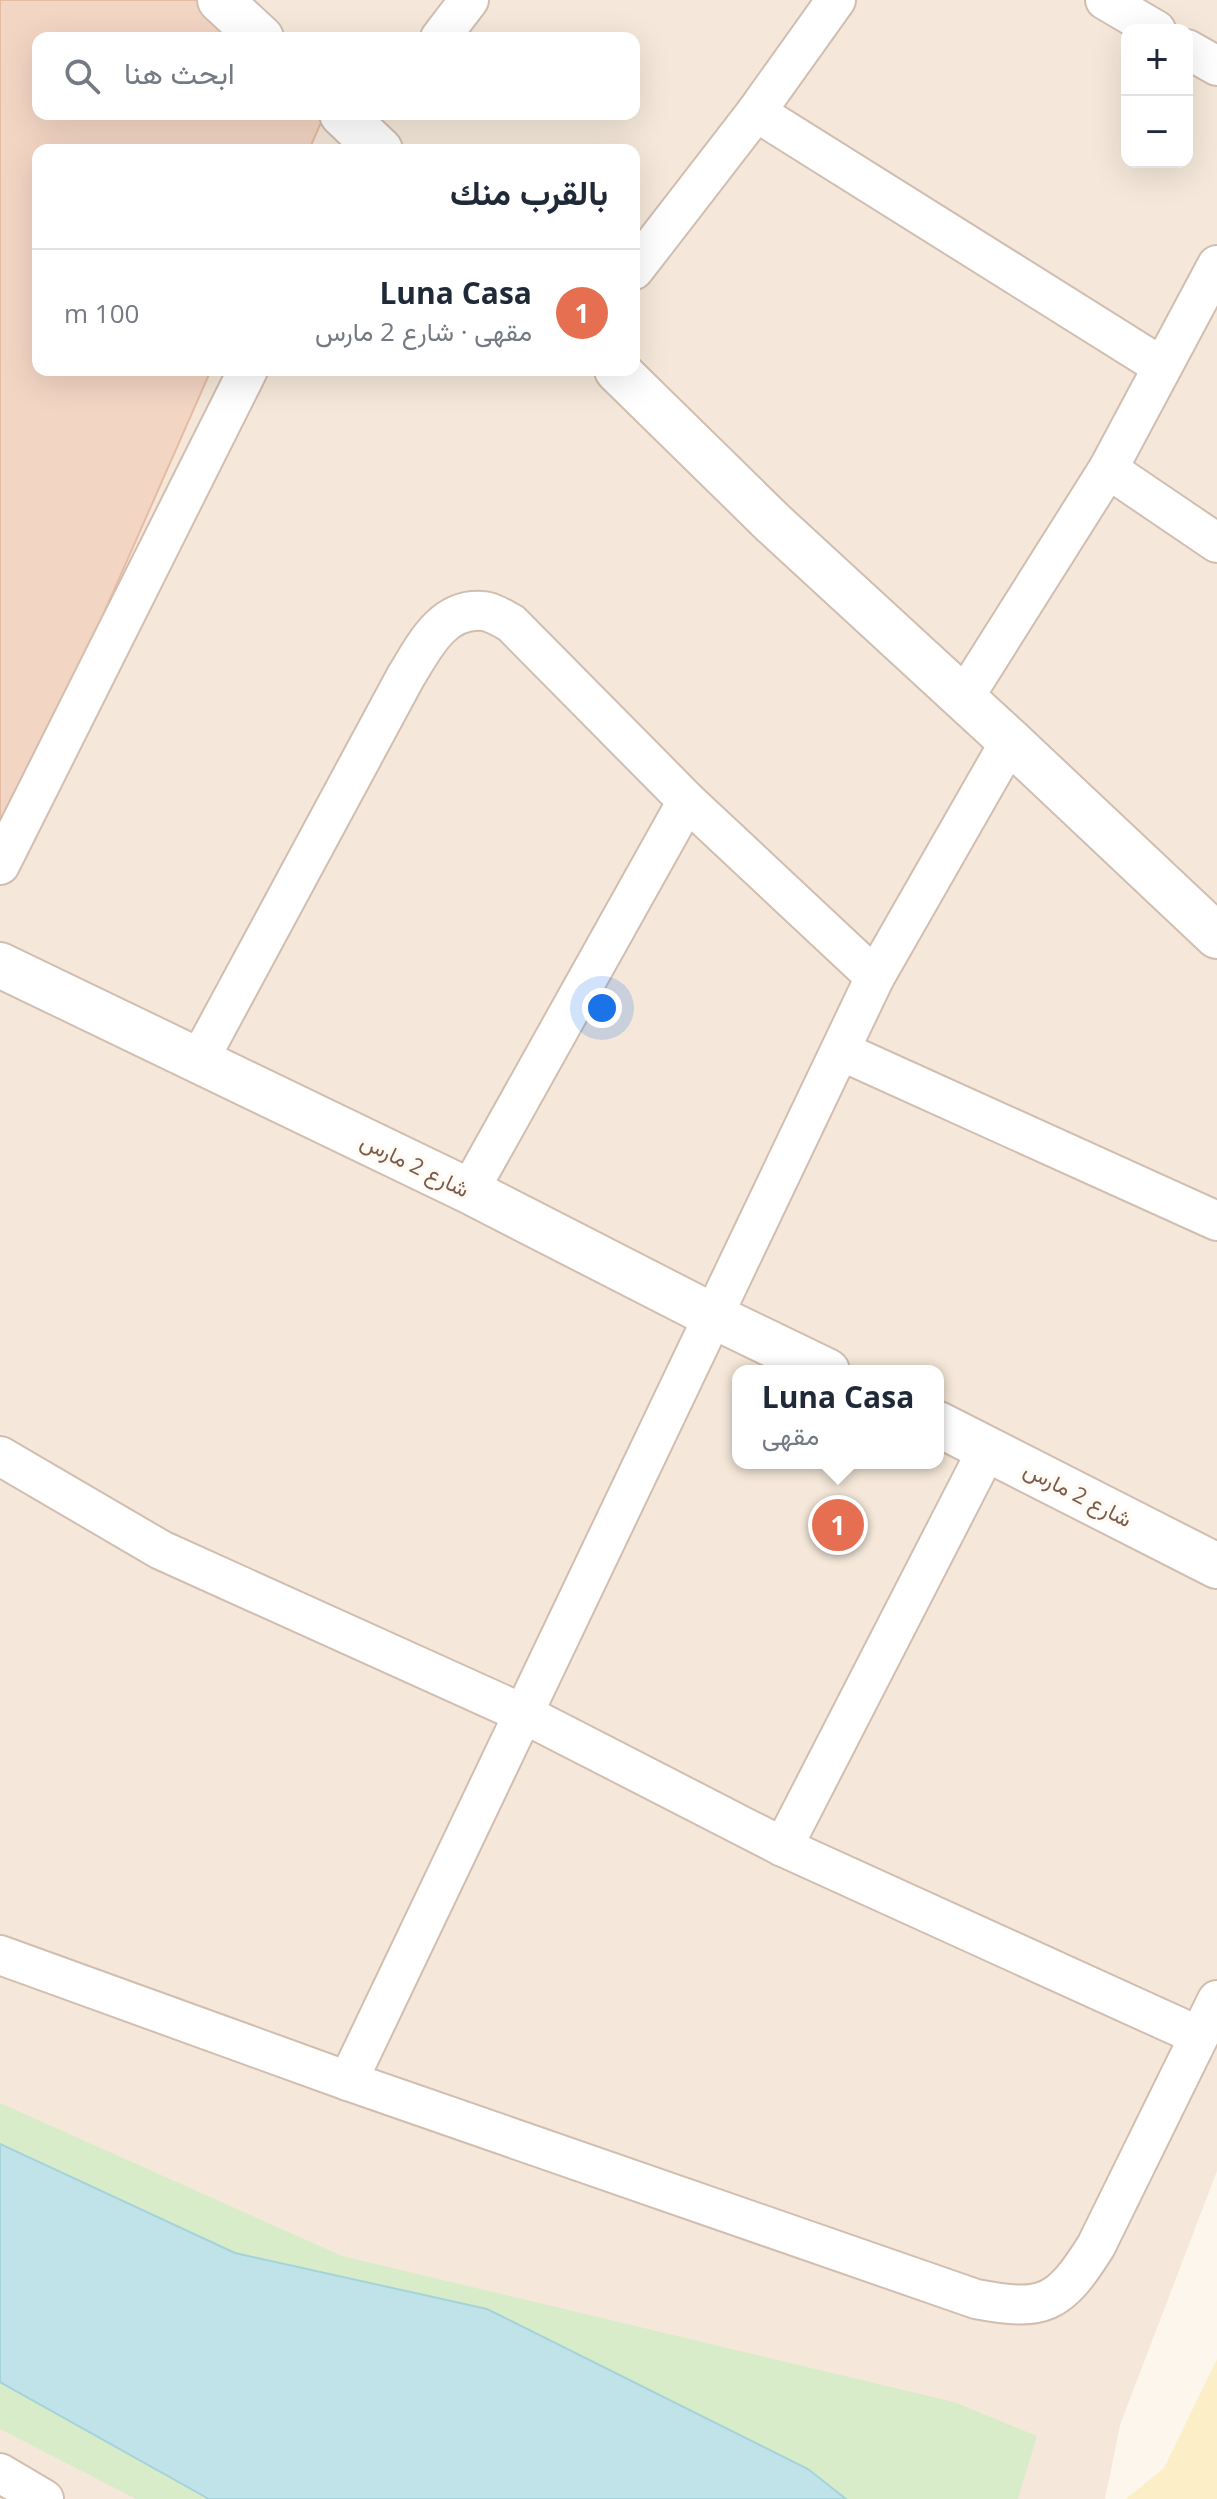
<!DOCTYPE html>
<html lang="ar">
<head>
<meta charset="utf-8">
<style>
  body { margin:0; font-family:"Open Sans",Vazirmatn,sans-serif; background:#f6f6f7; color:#1f2937; direction:rtl }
  .controls { position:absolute; right:24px; top:24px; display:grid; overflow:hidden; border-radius:16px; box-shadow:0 8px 32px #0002 }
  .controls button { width:72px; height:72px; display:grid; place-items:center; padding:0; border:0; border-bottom:2px solid #e0e1e3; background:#fff; color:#1f2937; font:40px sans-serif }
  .you { position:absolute; left:602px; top:1008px; width:28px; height:28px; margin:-20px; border:6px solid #fff; border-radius:50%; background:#1a73e8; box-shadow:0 0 0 12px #1a73e833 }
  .badge { display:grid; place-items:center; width:52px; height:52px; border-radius:50%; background:#e76f51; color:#fff; font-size:26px; font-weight:700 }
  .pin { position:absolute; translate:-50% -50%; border:4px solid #fff; box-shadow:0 2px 8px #0006 }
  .popup { position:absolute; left:732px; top:1365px; width:212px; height:104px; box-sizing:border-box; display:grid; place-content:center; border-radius:16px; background:#fff; filter:drop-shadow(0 2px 6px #0005); font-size:26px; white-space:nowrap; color:#747a83 }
  .popup b { font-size:30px; color:#1f2937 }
  .popup::after { content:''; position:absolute; left:50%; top:100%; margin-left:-16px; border:16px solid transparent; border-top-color:#fff }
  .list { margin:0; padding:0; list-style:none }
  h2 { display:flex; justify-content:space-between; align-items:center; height:104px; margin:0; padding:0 32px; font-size:34px }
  h2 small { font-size:26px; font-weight:400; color:#747a83 }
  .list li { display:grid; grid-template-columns:52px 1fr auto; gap:24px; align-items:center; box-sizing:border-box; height:128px; padding:0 32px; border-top:2px solid #e0e1e3 }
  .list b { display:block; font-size:30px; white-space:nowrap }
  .list p { margin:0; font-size:26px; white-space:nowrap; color:#747a83 }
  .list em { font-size:26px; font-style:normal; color:#747a83 }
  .icon { flex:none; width:44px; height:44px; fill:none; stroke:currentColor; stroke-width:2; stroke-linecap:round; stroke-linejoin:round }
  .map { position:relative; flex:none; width:1217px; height:2499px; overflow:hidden; direction:ltr }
  .search { position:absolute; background:#fff; box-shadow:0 8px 32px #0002; left:32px; top:32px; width:608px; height:88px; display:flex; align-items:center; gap:20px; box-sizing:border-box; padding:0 28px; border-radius:16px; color:#747a83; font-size:30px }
  .panel { position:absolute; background:#fff; box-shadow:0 8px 32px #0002; left:32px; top:144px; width:608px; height:232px; border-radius:16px; direction:rtl }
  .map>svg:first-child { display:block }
</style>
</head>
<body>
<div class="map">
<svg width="1217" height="2499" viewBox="0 0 1217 2499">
  <rect width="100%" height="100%" fill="#fdf6ec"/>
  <path fill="#f5e8da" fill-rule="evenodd" d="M0 0H1217V2171L1120 2425 1105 2499H0ZM1127 30H1187V162H1127ZM38 38H634V114H38ZM38 150H634V370H38ZM738 1371H938V1463H738Z"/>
  <g fill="#d8ecc9">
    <polygon points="0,2103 342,2256 954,2402 1037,2436 1018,2499 846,2499 808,2469 487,2309 235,2253 0,2144"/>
    <polygon points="0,2382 209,2499 136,2499 0,2429"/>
  </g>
  <polygon fill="#fcefc7" points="1217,2359 1217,2499 1126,2499 1164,2468"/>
  <polygon fill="#bfe3e8" stroke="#a5d3da" stroke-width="2" points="0,2144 235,2253 487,2309 808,2469 846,2499 209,2499 0,2382"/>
  <polygon fill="#f3d5c3" stroke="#e6bba3" stroke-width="2" points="0,0 196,0 237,38 38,38 38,114 319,114 323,118 309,150 38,150 38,370 211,370 0,849"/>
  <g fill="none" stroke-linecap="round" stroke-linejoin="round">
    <defs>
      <g id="minor">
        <polyline points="1105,0 1156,30"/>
        <polyline points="440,38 469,0"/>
        <polyline points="1187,49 1217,66"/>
        <polyline points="756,112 1161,366"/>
        <polyline points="634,270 756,112 836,0"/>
        <polyline points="1108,469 1217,543"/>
        <polyline points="963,699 1108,469 1217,265"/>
        <polyline points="0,865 248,370"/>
        <polyline points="841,1051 1217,1221"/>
        <path d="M199 1060 406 676C424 647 442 608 482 611 491 611 503 619 511 623L687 801 875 977"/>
        <polyline points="469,1191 687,801"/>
        <polyline points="0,1456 161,1550 524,1714 783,1847 1199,2036"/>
        <polyline points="783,1847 988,1448"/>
        <path d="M0 1955 348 2081 976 2299C1044 2312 1059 2305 1096 2246L1217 2000"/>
        <polyline points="348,2081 875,977 1010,741"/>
        <polyline points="0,2473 44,2499"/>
      </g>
      <g id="tertiary">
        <polyline points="220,0 261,38"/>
        <polyline points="342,114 380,150"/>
        <polyline points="617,370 773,523 1010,741 1217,936"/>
        <polyline points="0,965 469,1191 713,1316 827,1371"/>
        <polyline points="938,1424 1217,1566"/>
      </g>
    </defs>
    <use href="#minor" stroke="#d1beb0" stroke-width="42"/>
    <use href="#tertiary" stroke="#d1beb0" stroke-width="48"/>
    <use href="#minor" stroke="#fff" stroke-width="38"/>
    <use href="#tertiary" stroke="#fff" stroke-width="44"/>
  </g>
  <g text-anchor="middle" stroke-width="7" stroke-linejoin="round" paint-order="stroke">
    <g font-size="22" fill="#7a5c4d" stroke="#fffaf3">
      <text transform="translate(415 1165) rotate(26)" y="8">شارع 2 مارس</text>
      <text transform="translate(1078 1494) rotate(27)" y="8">شارع 2 مارس</text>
    </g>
  </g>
</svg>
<div class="controls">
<button>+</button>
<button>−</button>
</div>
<div class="you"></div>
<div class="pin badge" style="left:838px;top:1525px">1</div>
<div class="popup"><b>Luna Casa</b>مقهى</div>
<div class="search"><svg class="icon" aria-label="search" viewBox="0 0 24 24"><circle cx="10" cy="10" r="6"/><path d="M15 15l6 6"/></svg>ابحث هنا</div>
<section class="panel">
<h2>بالقرب منك<small></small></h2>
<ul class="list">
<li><span class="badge">1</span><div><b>Luna Casa</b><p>مقهى · شارع 2 مارس</p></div><em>100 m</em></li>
</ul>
</section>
</div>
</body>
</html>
